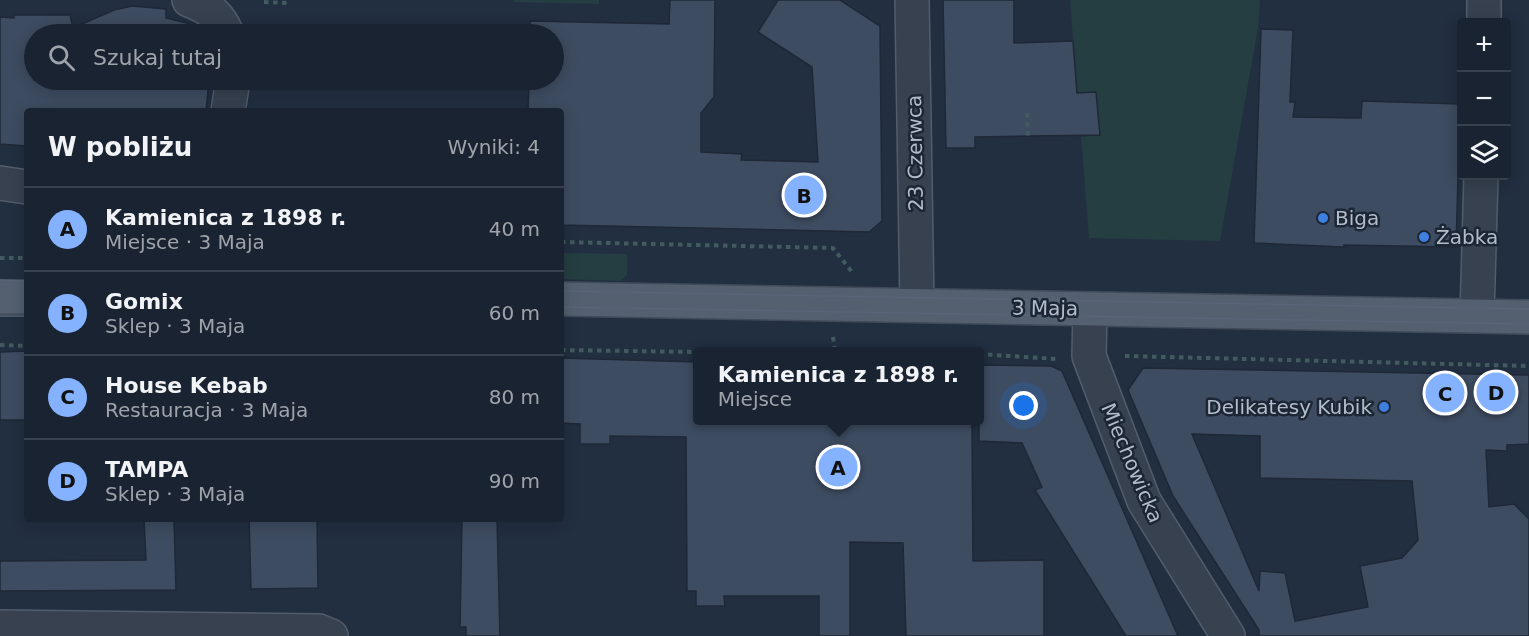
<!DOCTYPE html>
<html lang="pl">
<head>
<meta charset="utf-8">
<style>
  body { margin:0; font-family:"DejaVu Sans",sans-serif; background:#272f3d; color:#f1f3f6 }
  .controls { position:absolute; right:18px; top:18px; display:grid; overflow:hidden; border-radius:6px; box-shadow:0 3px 15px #0003 }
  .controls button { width:54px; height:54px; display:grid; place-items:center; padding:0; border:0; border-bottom:2px solid #38404d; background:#1a2331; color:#f1f3f6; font:30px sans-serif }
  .you { position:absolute; left:1024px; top:406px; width:21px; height:21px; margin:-15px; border:4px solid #fff; border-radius:50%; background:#1a73e8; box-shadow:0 0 0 9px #1a73e833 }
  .badge { display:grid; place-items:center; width:39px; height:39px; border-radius:50%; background:#84b2ff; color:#111; font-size:20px; font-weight:700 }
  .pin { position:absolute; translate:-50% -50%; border:3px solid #fff; box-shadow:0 2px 6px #0006 }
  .popup { position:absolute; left:693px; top:347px; width:291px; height:78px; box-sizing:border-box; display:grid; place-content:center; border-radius:6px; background:#1a2331; filter:drop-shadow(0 2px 4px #0005); font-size:20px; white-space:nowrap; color:#9fa4ab }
  .popup b { font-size:22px; color:#f1f3f6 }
  .popup::after { content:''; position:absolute; left:50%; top:100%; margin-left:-12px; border:12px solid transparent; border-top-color:#1a2331 }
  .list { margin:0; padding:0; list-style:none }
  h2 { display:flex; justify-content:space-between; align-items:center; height:78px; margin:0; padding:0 24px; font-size:26px }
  h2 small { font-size:20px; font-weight:400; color:#9fa4ab }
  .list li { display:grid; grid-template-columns:39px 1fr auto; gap:18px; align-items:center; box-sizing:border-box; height:84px; padding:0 24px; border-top:2px solid #38404d }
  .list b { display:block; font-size:22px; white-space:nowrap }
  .list p { margin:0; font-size:20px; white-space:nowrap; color:#9fa4ab }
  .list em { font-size:20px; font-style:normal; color:#9fa4ab }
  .icon { flex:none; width:33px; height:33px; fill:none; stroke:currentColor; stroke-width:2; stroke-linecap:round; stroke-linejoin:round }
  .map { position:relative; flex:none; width:1529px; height:636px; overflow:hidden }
  .search { position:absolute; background:#1a2331; box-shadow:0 3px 15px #0003; left:24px; top:24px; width:540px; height:66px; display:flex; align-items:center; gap:15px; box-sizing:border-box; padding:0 21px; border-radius:33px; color:#9fa4ab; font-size:22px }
  .panel { position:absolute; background:#1a2331; box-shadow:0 3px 15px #0003; left:24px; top:108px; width:540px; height:414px; border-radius:6px }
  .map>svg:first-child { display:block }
</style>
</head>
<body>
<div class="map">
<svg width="1529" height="636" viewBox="0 0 1529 636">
  <rect width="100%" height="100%" fill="#222f41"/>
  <g fill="#243e42">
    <polygon points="514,0 599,0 599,4 514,2"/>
    <polygon points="1070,0 1260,0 1258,28 1220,241 1089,238 1081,137 1100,135 1096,92 1077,93"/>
    <polygon points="561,253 627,254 627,275 620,281 561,279"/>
  </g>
  <g fill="#3e4c61" stroke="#1e2837" stroke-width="1.5" fill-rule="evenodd">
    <polygon points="670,0 715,0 714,97 701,113 701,152 742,154 741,160 818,162 812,67 758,32 778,0 840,0 880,26 882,221 869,232 561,225 561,111 528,111 529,80 554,80 554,34 530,34 530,21 669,24"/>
    <polygon points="943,0 1014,0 1014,43 1073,41 1077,93 1096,92 1100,135 975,137 975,148 946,148"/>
    <polygon points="132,6 166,9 166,18 199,26 197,34 34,34 34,80 209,80 206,111 27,111 27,146 0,144 0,17 14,18 14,15 70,15 73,28 114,10"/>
    <polygon points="1261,29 1293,30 1290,102 1295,102 1293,117 1361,118 1362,101 1460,104 1456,247 1344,245 1344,247 1254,243"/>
    <polygon points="27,351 27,420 0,420 0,352"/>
    <polygon points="561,358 697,362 697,420 972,420 973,561 1044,560 1044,636 906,636 903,543 850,542 850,636 819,636 819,596 724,596 725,606 696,606 696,591 687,591 686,437 610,436 610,444 580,444 580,424 561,423"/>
    <polygon points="979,365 1051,366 1062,371 1178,636 1126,636 1035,490 1042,487 1022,443 979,441"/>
    <path d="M1143 368 1529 375V444L1507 445V451L1486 450 1489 507 1514 504 1529 519V636H1259V630L1173 496 1128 390ZM1192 434 1260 436V478L1412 481 1418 540 1402 558 1360 566 1368 607 1295 621 1285 573 1260 571 1259 591Z"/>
    <polygon points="144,519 174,519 176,590 0,591 0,561 146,560"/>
    <polygon points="249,519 317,519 318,588 251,589"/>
    <polygon points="462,519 497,519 500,636 466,636 466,627 460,627"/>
  </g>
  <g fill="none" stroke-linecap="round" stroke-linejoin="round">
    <defs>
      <g id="street">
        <path d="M189 0C209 8 219 14 227 34"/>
        <polyline points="912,0 917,305"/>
        <polyline points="1484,22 1484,0"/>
        <polyline points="228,111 233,80"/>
        <polyline points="0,183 27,187"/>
        <polyline points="1090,309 1089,356 1144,501 1228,636"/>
        <polyline points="1477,316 1481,176"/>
        <polyline points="0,627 319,631 331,636"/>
      </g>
      <g id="primary">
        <polyline points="0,297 27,297"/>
        <polyline points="561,299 1529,317"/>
      </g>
    </defs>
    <use href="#street" stroke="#525c6b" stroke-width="36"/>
    <use href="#primary" stroke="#404a59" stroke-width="36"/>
    <g stroke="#425b5e" stroke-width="4" stroke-dasharray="4.5 4.5" stroke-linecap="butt">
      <polyline points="264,2 288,3"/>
      <polyline points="1027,113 1028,137"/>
      <polyline points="561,242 833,248 852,272"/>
      <polyline points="0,258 27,258"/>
      <polyline points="833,337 835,352"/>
      <polyline points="0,345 27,346"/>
      <polyline points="561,350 697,352"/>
      <polyline points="979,354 1056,359"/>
      <polyline points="1125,356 1529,366"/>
    </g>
    <use href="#street" stroke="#374150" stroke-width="33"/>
    <use href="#primary" stroke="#546070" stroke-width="33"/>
    <g stroke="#586578" stroke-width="1.5">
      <polyline points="0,280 27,281"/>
      <polyline points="561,291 1529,309"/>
      <polyline points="561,307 1529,324"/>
      <polyline points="0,316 27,316"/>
    </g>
  </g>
  <g fill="#3f7fe0" stroke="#1c2635" stroke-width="2">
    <circle cx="1323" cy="218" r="6"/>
    <circle cx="1424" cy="237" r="6"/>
    <circle cx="1384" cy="407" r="6"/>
  </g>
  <g text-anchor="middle" stroke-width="5" stroke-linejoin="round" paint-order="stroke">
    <g font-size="20" fill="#b3bccb" stroke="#1c2635">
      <text transform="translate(915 153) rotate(-91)" y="7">23 Czerwca</text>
      <text transform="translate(1045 308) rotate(1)" y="7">3 Maja</text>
      <text transform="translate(1132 463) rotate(67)" y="7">Miechowicka</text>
    </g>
    <g font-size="20" fill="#b3bccb" stroke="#1c2635" text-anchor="start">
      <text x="1335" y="225">Biga</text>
      <text x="1436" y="244">Żabka</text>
      <text x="1372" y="414" text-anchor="end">Delikatesy Kubik</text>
    </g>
  </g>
</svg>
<div class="controls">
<button>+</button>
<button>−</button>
<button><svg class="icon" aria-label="layers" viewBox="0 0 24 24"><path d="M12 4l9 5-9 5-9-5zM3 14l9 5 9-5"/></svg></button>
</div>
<div class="you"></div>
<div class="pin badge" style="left:838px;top:467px">A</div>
<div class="popup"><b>Kamienica z 1898 r.</b>Miejsce</div>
<div class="pin badge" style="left:804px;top:195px">B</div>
<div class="pin badge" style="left:1445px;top:393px">C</div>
<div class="pin badge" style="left:1496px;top:392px">D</div>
<div class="search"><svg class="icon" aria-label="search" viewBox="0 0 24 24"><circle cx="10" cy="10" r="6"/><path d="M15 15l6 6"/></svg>Szukaj tutaj</div>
<section class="panel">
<h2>W pobliżu<small>Wyniki: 4</small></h2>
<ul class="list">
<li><span class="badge">A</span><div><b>Kamienica z 1898 r.</b><p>Miejsce · 3 Maja</p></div><em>40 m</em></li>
<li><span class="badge">B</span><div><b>Gomix</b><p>Sklep · 3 Maja</p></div><em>60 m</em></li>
<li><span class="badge">C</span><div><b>House Kebab</b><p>Restauracja · 3 Maja</p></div><em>80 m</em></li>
<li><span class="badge">D</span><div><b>TAMPA</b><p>Sklep · 3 Maja</p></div><em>90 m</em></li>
</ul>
</section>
</div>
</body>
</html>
